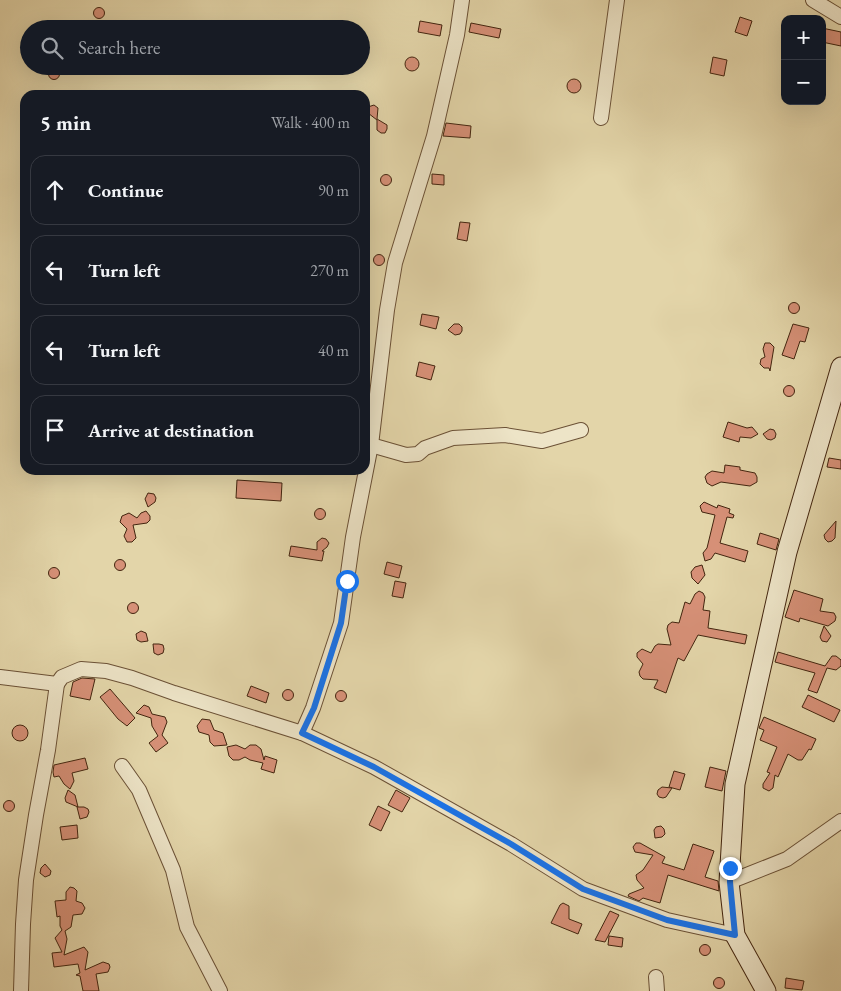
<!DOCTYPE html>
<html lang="en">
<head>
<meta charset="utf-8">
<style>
  body { margin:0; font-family:"EB Garamond",serif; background:#20242c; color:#f1f3f6 }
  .controls { position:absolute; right:15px; top:15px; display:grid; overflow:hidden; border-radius:10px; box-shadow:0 5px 20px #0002 }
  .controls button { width:45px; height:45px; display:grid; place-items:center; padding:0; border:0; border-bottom:1px solid #363941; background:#171b24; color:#f1f3f6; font:25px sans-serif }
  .stop { position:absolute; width:15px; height:15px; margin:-11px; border:4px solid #1a73e8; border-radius:50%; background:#fff }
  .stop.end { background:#1a73e8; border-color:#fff; box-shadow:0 1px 5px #0008 }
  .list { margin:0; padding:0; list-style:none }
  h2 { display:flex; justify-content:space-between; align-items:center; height:65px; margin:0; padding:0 20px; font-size:21px }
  h2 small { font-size:16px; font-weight:400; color:#9ea1a6 }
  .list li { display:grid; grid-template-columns:32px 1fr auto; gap:15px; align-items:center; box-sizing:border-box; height:70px; margin:0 10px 10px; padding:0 10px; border:1px solid #363941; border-radius:15px }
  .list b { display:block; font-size:19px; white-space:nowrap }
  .list em { font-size:16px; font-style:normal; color:#9ea1a6 }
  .icon { flex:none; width:28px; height:28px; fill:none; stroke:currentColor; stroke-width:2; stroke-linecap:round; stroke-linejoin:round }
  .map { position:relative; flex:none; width:841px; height:991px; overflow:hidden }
  .search { position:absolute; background:#171b24; box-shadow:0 5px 20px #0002; left:20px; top:20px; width:350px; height:55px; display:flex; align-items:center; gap:12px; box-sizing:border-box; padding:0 18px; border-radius:28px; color:#9ea1a6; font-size:19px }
  .panel { position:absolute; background:#171b24; box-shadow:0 5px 20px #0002; left:20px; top:90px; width:350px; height:385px; border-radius:15px }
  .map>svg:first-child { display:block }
</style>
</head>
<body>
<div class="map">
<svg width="841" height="991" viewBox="0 0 841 991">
  <rect width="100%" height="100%" fill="#e3d5a9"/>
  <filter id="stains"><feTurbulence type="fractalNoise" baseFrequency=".004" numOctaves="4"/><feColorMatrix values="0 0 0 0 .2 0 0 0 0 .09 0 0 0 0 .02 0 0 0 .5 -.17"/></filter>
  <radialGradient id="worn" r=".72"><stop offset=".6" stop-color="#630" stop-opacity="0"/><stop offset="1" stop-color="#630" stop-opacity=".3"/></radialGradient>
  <g fill="#d69077" stroke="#43250f">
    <circle cx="99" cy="13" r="5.5"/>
    <polygon points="740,17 752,21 747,36 735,32"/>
    <polygon points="420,21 442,25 440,36 418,32"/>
    <polygon points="471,23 501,29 499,38 469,32"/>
    <polygon points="822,28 841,32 841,46 822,42"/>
    <circle cx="412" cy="64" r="7"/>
    <polygon points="713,57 727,60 724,76 710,73"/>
    <circle cx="54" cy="74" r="5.5"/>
    <circle cx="574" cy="86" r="7"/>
    <polygon points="374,105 378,108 377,119 387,125 387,129 385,133 381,133 377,130 377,120 368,113 368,107"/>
    <polygon points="446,123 471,126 470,138 443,136"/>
    <polygon points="432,174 444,175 444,185 432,184"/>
    <circle cx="386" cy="180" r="5.5"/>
    <polygon points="460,222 470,223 467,241 457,239"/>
    <circle cx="379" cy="260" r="5.5"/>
    <circle cx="794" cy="308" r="5.5"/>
    <polygon points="422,314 439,317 436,329 420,325"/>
    <polygon points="454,324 459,324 462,327 462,331 460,334 455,335 448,330"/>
    <polygon points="793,324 809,328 805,342 800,341 794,359 782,355"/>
    <polygon points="765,343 770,343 774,347 770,371 769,368 764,368 760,364 761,359 765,357 763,349"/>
    <polygon points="419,362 435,366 431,380 416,376"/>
    <circle cx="789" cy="391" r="5.5"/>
    <polygon points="728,422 747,428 752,427 758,434 751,438 740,437 739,442 723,437"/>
    <polygon points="770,429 774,430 776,434 775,438 771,440 767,439 763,434"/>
    <polygon points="829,458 841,460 841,469 827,467"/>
    <polygon points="725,465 740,467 740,470 755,473 757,477 757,482 750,486 721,482 712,486 707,483 705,477 707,474 712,471 724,473"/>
    <polygon points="237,480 282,483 281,501 236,498"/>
    <polygon points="148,493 154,494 156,498 155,502 148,507 145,499"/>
    <polygon points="704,502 717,508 718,505 730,509 729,513 734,515 733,518 727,517 720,543 748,551 745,562 715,553 711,559 705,561 703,553 707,548 715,515 702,512 700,506"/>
    <circle cx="320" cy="514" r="5.5"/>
    <polygon points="146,511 150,516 150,520 147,523 133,525 136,538 132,542 127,542 124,536 127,529 120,522 122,516 129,513 137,518 141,513"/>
    <polygon points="836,521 835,538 832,541 828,542 825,539 824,535"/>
    <polygon points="760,533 779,539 776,550 757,544"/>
    <polygon points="322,538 326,539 329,543 327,547 322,551 324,551 322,561 289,556 291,546 317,550 317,542"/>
    <circle cx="120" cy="565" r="5.5"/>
    <polygon points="387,562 402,566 399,578 384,574"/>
    <polygon points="702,565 705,575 698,584 692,578 691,572 695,567"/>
    <circle cx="54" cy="573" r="5.5"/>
    <polygon points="395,581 406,583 403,598 392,596"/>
    <polygon points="794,590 823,599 820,611 834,613 836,617 835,621 828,626 800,618 799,622 785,617"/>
    <polygon points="699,591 703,593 705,597 703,610 710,611 708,628 747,635 745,644 698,635 684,661 678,658 666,693 654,688 658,680 643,679 640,676 639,672 643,664 637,657 637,653 642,649 651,653 655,646 658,644 671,645 667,629 668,625 672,622 679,623 685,602 690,604 695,594"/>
    <circle cx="133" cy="608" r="5.5"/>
    <polygon points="824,626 831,636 827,642 822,641 820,637"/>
    <polygon points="141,631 146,633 148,641 141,642 137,640 136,634"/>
    <polygon points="153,644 159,644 163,645 164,649 163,653 158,655 154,653"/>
    <polygon points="778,652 825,666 832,656 836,656 841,660 841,666 836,670 827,668 817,693 808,690 815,673 775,662"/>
    <polygon points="82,678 95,679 90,700 70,696 73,682"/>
    <polygon points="251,686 269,693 266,703 247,696"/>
    <polygon points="110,689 135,718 127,726 118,719 100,697"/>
    <circle cx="288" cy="695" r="5.5"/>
    <circle cx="341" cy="696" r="5.5"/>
    <polygon points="808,695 840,710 834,722 802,707"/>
    <polygon points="144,705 149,707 152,714 165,717 167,722 162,735 168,743 156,752 149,743 158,736 152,726 151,718 136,713"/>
    <polygon points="764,717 816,739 811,750 809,749 802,760 798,760 788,754 778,777 775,775 773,788 769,791 763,788 763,784 770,773 767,772 777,747 760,740 764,730 759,728"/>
    <polygon points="202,719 210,720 214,730 223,733 227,745 214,746 210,742 209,735 199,732 197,726"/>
    <circle cx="20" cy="733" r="8"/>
    <polygon points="236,745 245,749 250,745 256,745 261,749 264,760 265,756 277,760 274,773 261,769 263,763 250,760 245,757 239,760 233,760 229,756 227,747"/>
    <polygon points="85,758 88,769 72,773 74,781 70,789 64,784 59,776 54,777 53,772 54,765"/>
    <polygon points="710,767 726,771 722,791 705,787"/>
    <polygon points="674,771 685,774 680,790 669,787"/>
    <polygon points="662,787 672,788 666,797 663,798 659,797 657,794 658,790"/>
    <polygon points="68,790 75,795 78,807 66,802 65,798"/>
    <polygon points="396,790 410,798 402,812 388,805"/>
    <circle cx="9" cy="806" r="5.5"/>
    <polygon points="378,806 390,812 381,831 369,825"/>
    <polygon points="77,807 84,807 88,809 89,812 87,817 80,819"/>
    <polygon points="77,825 78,838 62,840 60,827"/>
    <polygon points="661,826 664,829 665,834 662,837 655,838 654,830 656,827"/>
    <polygon points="636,843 640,843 665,857 662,863 684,870 693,844 714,851 705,877 718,881 719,891 668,875 660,903 643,898 639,901 628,896 629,894 644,888 637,880 636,875 643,870 653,855 635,852 633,847"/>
    <polygon points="45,864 51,871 50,875 45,877 40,873 41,868"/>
    <polygon points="70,887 74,888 77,891 76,901 82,903 85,908 82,914 73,915 71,927 65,931 67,939 64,955 84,947 88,952 85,970 103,962 109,964 110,967 108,972 96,974 99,991 83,991 80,976 76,975 80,973 78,964 54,967 52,953 62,952 55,938 62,930 60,926 60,916 57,917 55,901 66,900 66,892"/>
    <polygon points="563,903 569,906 569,919 582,924 578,934 551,923 560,905"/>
    <polygon points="610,911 619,915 605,942 595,940"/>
    <polygon points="609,936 623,938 622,947 608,945"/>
    <circle cx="705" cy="950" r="5.5"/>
    <circle cx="719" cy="983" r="5.5"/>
    <polygon points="786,978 804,981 802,990 785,988"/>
  </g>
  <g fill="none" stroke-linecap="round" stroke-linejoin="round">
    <defs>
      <g id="street">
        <polyline points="813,0 841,17"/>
        <polyline points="601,118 617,0"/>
        <polyline points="371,445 406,455 418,454 425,448 453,438 505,435 542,441 581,430"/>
        <polyline points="0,677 57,684 62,677 81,669 106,671 132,678 174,693 302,733 374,767 511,844 583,889 667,920 735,935"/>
        <polyline points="302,733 313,708 341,623 353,537 371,445 387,310 395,263 434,136 457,35 462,0"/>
        <polyline points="122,766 139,790 173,870 187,927 220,991"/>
        <polyline points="729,882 787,859 841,821"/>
        <polyline points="656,977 657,991"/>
        <polyline points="21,991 23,924 26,880 36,815 48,750 57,684"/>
      </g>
      <polyline id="secondary" points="766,991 735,935 729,882 735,784 787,552 841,367"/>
    </defs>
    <use href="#street" stroke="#6b5136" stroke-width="16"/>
    <use href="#secondary" stroke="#43250f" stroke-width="21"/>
    <use href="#street" stroke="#ede4c7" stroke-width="14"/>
    <use href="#secondary" stroke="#ede4c7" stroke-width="19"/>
  </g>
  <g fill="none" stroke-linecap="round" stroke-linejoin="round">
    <polyline stroke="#1a73e8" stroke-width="6" points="347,581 341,623 314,708 302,733 374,767 511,844 583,889 667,920 735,935 730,882 730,868"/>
  </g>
  <rect width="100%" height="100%" filter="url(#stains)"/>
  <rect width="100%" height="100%" fill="url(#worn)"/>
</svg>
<div class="controls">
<button>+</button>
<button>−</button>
</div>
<div class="stop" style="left:347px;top:581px"></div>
<div class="stop end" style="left:730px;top:868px"></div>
<div class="search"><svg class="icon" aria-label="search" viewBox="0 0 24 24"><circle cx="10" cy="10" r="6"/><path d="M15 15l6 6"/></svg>Search here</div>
<section class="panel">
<h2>5 min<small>Walk · 400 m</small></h2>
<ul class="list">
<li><svg class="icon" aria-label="ahead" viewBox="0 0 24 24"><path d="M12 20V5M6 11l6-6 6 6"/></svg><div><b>Continue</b></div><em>90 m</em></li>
<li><svg class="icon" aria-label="left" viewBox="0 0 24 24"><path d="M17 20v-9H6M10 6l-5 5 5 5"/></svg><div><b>Turn left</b></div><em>270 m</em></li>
<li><svg class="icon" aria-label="left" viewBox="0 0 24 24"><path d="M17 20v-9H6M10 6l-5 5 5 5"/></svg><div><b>Turn left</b></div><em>40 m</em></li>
<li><svg class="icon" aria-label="arrive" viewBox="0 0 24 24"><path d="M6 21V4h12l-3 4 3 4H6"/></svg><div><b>Arrive at destination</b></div></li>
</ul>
</section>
</div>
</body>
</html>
